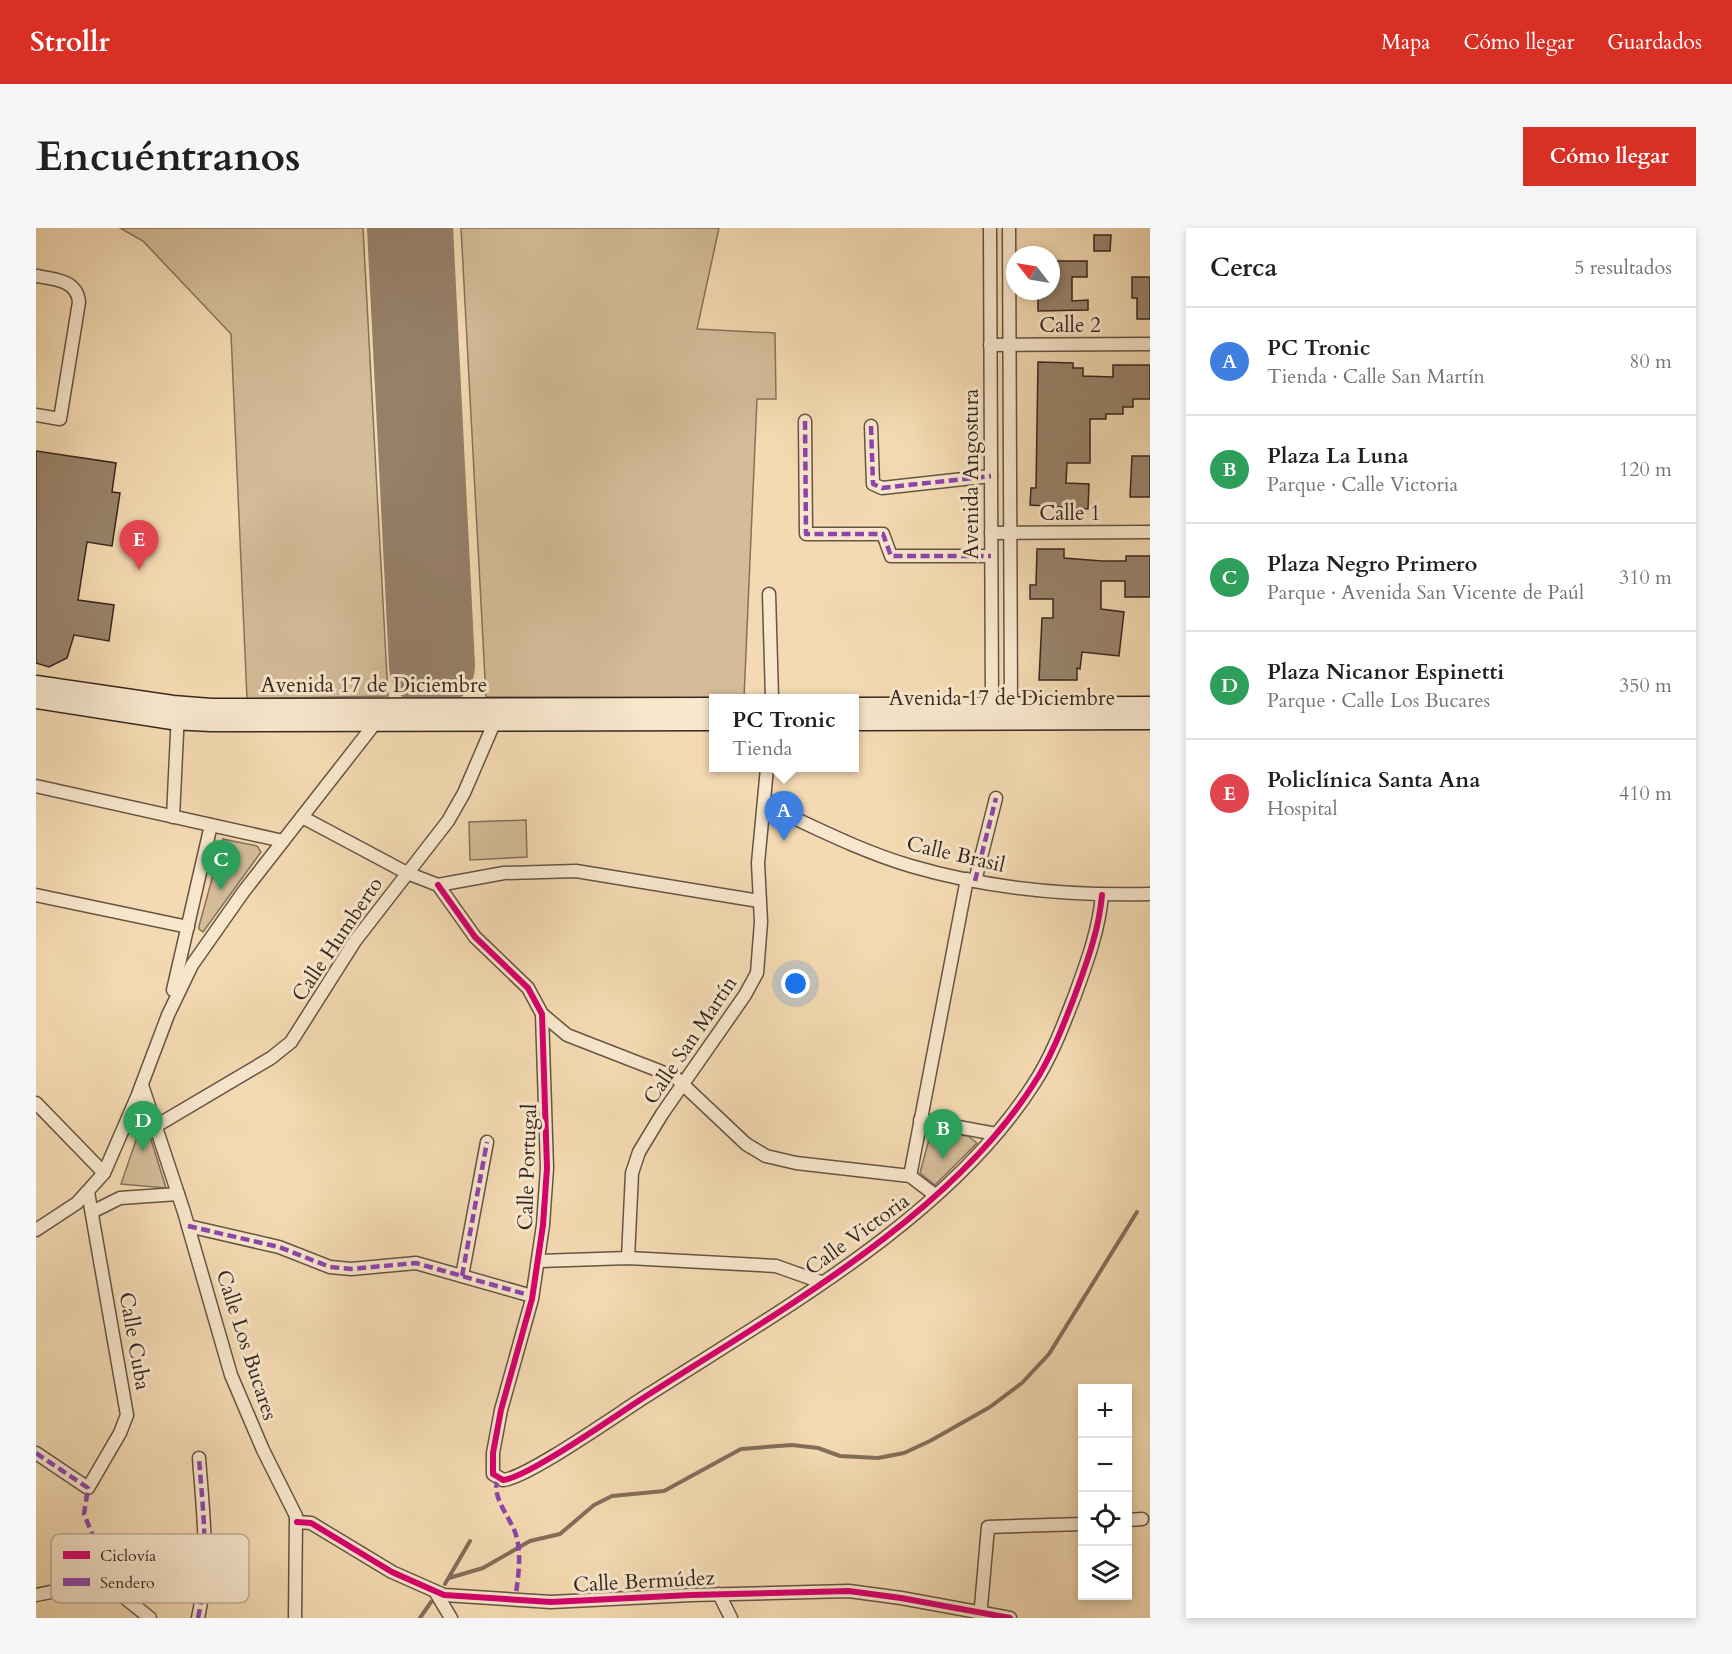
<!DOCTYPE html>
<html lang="es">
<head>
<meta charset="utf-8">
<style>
  body { margin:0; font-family:Cardo,serif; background:#f6f6f6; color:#202124 }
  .controls { position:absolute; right:18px; bottom:18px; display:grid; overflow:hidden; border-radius:0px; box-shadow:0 3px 9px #0003 }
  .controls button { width:54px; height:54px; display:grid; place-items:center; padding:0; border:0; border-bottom:2px solid #e0e0e0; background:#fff; color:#202124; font:30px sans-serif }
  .compass { position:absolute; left:970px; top:18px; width:54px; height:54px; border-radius:50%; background:#fff; box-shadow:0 3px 9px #0003; rotate:301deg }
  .you { position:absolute; left:760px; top:756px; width:21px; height:21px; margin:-15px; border:4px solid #fff; border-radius:50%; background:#1a73e8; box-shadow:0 0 0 9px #1a73e833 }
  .badge { display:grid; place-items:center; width:39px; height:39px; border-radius:50%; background:#d93025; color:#fff; font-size:20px; font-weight:700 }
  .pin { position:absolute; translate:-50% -50px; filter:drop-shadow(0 2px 3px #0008) }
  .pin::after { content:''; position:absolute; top:32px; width:21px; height:18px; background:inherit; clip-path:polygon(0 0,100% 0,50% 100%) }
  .popup { position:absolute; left:673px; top:466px; width:150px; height:78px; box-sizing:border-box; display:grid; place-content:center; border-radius:0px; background:#fff; filter:drop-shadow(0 2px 4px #0005); font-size:20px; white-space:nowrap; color:#757577 }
  .popup b { font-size:22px; color:#202124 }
  .popup::after { content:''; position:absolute; left:50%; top:100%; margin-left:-12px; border:12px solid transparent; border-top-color:#fff }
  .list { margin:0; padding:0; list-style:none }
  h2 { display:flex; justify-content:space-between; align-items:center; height:78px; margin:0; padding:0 24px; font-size:26px }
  h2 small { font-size:20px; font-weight:400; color:#757577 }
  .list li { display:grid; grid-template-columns:39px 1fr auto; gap:18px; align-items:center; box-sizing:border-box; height:108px; padding:0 24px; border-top:2px solid #e0e0e0 }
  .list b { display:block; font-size:22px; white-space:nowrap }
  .list p { margin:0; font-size:20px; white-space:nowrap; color:#757577 }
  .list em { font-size:20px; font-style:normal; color:#757577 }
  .icon { flex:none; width:33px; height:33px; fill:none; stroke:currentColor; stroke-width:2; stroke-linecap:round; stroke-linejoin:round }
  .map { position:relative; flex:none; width:1114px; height:1390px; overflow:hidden; border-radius:0px }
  header { display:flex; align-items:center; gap:36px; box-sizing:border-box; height:84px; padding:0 30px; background:#d93025; color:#fff }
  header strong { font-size:28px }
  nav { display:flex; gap:33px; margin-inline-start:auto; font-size:21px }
  .intro { display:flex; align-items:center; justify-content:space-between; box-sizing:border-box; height:144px; padding:0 36px }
  h1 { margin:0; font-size:42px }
  .button { padding:15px 27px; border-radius:0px; background:#d93025; color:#fff; font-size:21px; font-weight:700 }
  main { display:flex; gap:36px; padding:0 36px }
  aside { flex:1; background:#fff; border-radius:0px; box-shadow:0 3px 9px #0003 }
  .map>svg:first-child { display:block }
</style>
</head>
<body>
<header>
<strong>Strollr</strong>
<nav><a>Mapa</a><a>Cómo llegar</a><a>Guardados</a></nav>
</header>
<div class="intro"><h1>Encuéntranos</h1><a class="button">Cómo llegar</a></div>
<main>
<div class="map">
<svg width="1114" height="1390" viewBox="0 0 1114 1390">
  <rect width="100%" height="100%" fill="#f4dab2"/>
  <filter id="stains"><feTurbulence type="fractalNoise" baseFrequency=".00333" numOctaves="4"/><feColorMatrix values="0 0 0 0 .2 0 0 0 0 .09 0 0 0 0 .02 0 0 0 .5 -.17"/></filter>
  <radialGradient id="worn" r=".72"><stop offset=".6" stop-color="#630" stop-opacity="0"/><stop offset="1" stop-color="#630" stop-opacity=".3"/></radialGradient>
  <g fill="#d4bc99" stroke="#86725c" stroke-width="1.5">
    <polygon points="84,0 327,0 352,468 211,471 195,106 107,13"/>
    <polygon points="425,0 683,0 661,101 739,105 740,171 721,171 708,470 450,469"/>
    <polygon points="490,592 491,629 434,632 433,594"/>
    <polygon points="187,611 221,618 225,624 167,704 163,701 163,698"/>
    <polygon points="108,889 130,960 85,956"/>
    <polygon points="895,904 932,908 941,915 899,957 884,945"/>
  </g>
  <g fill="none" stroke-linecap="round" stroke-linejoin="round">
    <g stroke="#826e5a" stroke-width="4">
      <polyline points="413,1350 447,1340 494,1313 524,1306 558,1277 576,1268 628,1263 705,1221 756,1217 782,1220 804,1228 842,1230 868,1225 894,1213 954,1179 986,1155 1013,1126 1101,984"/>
      <polyline points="409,1356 434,1313"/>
      <polyline points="384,1390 395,1374"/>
    </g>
    <polyline stroke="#968069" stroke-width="86" points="374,0 396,438"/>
  </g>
  <g fill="#99846c" stroke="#372720" stroke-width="1.5">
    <polygon points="1058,7 1075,7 1074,23 1058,23"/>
    <polygon points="1015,33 1051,33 1051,49 1036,49 1036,73 1052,72 1052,82 1002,83 1002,63 1015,63"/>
    <polygon points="1096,49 1114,49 1114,91 1101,91 1101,70 1096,70"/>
    <polygon points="1002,134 1037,135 1037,140 1047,140 1047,148 1077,149 1077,137 1114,137 1114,171 1097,171 1097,179 1087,179 1087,186 1070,186 1070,191 1054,191 1054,235 1031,235 1030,255 1053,256 1052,281 994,277 995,260 1000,260"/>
    <polygon points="0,223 80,235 76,264 84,265 76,318 51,314 42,372 78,377 73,413 38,407 31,430 13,439 0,435"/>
    <polygon points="1096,228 1114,228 1114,269 1094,269"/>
    <polygon points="1001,321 1028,321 1028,330 1066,333 1090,333 1090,328 1114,328 1114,369 1089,369 1089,353 1065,353 1065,381 1088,384 1083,428 1046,424 1044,441 1041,440 1041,452 1003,452 1006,390 1017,390 1017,371 994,371 994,357 1000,357"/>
  </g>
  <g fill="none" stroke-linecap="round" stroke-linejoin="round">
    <defs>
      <g id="street">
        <polyline points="954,0 956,485"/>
        <polyline points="973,0 975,485"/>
        <path d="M0 48C18 51 41 52 43 74L24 191 0 187"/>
        <polyline points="954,117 1114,116"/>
        <polyline points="769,193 770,306 847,306 855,328 955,328"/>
        <polyline points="835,198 837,256 846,260 955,248"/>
        <polyline points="955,305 1114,304"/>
        <polyline points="733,366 736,470"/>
        <polyline points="0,558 247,613"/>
        <path d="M728 576C776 598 824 623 875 638 953 661 1033 668 1114 666"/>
        <polyline points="137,589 142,485"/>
        <polyline points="266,589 371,645 402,657 468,645 540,643 723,673"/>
        <polyline points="939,653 960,570"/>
        <path d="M402 657 439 709 492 760 506 786 511 940 507 997 496 1071 465 1182 457 1225V1246L467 1252C492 1250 587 1182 615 1165 745 1082 912 989 997 857 1015 830 1027 798 1039 767 1051 734 1063 702 1066 667"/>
        <polyline points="0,667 152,699"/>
        <polyline points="137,762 175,597"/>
        <polyline points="506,786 531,807 639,849 710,916 730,928 760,935 874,948 899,967"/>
        <polyline points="106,857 148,984 195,1147 227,1222 260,1288 259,1390"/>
        <polyline points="0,875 68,945"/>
        <polyline points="884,892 960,906"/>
        <polyline points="120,898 235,830 255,814 319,713 412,593 428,565 459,493"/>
        <polyline points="874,948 931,651"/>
        <polyline points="56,984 84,970 142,966"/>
        <polyline points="152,998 243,1019 294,1039 315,1041 380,1035 496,1068"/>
        <polyline points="0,1002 41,975 68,945 101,869 132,787 156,737 208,663 340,494"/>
        <polyline points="592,1030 596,945 603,924 626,886 709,767 721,745 725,694 722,635 731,540"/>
        <polyline points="503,1033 592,1030 740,1038 785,1054"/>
        <polyline points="426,1048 451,914"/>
        <polyline points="0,1225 52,1260 84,1205 91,1187 52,964"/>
        <polyline points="1092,1292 1106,1291"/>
        <polyline points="261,1294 275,1295 356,1344 408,1367 515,1374 655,1367 813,1363 865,1370 974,1390"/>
        <polyline points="400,1365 415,1390"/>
        <polyline points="683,1366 695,1390"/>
        <polyline points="0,1367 75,1352 89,1370 114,1390"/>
        <path d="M162 1390C174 1337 167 1284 163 1230"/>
        <polyline points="944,1390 952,1299 1046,1296"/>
      </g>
      <g id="secondary">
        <polyline points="0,457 137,477 175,480 678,479"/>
        <polyline points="0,471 136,492 175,494 678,493"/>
        <polyline points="819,479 1114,478"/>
        <polyline points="819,493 1114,492"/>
      </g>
    </defs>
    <use href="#street" stroke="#665444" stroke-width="15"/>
    <use href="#secondary" stroke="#372720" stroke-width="21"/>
    <use href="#street" stroke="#f8e7cd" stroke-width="12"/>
    <use href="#secondary" stroke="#f8e7cd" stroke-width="18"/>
    <g stroke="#8e44ad" stroke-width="4.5" stroke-dasharray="9 4.5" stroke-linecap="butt">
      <polyline points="769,193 770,306 847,306 855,328 955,328"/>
      <polyline points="835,198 837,256 846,260 955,248"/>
      <polyline points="939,653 960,570"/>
      <polyline points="152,998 243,1019 294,1039 315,1041 380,1035 496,1068"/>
      <polyline points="426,1048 451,914"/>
      <polyline points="0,1225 52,1260 48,1286 75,1352"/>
      <path d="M462 1251C454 1268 475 1290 480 1307 486 1327 482 1351 479 1372"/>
      <path d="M162 1390C174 1337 167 1284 163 1230"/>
    </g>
    <defs>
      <g id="cycleway">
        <path d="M402 657 439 709 492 760 506 786 511 940 507 997 496 1071 465 1182 457 1225V1246L467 1252C492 1250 587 1182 615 1165 745 1082 912 989 997 857 1015 830 1027 798 1039 767 1051 734 1063 702 1066 667"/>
        <polyline points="261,1294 275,1295 356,1344 408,1367 515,1374 655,1367 813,1363 865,1370 974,1390"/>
      </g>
    </defs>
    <use href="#cycleway" stroke="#f8e7cd" stroke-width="10"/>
    <use href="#cycleway" stroke="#d6006c" stroke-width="6"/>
  </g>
  <g text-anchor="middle" stroke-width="6" stroke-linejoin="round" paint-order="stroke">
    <g font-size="21" fill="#372720" stroke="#f8e7cd">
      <text x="1034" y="104">Calle 2</text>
      <text transform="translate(935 246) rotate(-90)" y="7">Avenida Angostura</text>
      <text x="1034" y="292">Calle 1</text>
      <text x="338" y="464">Avenida 17 de Diciembre</text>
      <text x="966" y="477">Avenida 17 de Diciembre</text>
      <text transform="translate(920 626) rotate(13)" y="7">Calle Brasil</text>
      <text transform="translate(301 711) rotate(-56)" y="7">Calle Humberto</text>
      <text transform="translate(654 812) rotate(-56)" y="7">Calle San Martín</text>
      <text transform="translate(491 939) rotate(-88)" y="7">Calle Portugal</text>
      <text transform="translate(821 1006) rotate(-36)" y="7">Calle Victoria</text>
      <text transform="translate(99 1113) rotate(80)" y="7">Calle Cuba</text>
      <text transform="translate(211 1117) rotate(72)" y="7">Calle Los Bucares</text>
      <text transform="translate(608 1353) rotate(-3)" y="7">Calle Bermúdez</text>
    </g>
  </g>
  <rect x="15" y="1306" width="198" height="69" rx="9" fill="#f8e7cd" stroke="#bead99" stroke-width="1.5"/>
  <rect x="27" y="1323" width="27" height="8" fill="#d6006c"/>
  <rect x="27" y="1350" width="27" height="8" fill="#8e44ad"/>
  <g font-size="16" fill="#372720">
    <text x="64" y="1333">Ciclovía</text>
    <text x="64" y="1360">Sendero</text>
  </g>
  <rect width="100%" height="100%" filter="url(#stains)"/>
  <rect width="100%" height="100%" fill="url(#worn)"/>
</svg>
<div class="controls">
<button>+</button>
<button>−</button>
<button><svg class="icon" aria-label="locate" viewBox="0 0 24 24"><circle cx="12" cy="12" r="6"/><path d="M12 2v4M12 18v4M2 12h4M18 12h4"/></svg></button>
<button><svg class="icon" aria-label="layers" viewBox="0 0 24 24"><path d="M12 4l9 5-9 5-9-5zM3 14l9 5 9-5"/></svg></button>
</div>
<svg class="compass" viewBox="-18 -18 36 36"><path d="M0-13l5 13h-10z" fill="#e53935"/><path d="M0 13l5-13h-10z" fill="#757577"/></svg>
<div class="you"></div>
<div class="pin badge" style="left:748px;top:613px;background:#3f7fe0">A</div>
<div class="popup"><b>PC Tronic</b>Tienda</div>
<div class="pin badge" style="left:907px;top:931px;background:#2e9e5b">B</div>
<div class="pin badge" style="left:185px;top:662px;background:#2e9e5b">C</div>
<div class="pin badge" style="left:107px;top:923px;background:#2e9e5b">D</div>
<div class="pin badge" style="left:103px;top:342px;background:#e0444e">E</div>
</div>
<aside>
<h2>Cerca<small>5 resultados</small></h2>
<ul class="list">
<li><span class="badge" style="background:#3f7fe0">A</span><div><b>PC Tronic</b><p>Tienda · Calle San Martín</p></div><em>80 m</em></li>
<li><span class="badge" style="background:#2e9e5b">B</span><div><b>Plaza La Luna</b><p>Parque · Calle Victoria</p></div><em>120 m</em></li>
<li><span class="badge" style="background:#2e9e5b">C</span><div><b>Plaza Negro Primero</b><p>Parque · Avenida San Vicente de Paúl</p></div><em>310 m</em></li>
<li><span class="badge" style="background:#2e9e5b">D</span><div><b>Plaza Nicanor Espinetti</b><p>Parque · Calle Los Bucares</p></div><em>350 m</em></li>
<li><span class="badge" style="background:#e0444e">E</span><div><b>Policlínica Santa Ana</b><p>Hospital</p></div><em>410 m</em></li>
</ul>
</aside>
</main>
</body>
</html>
